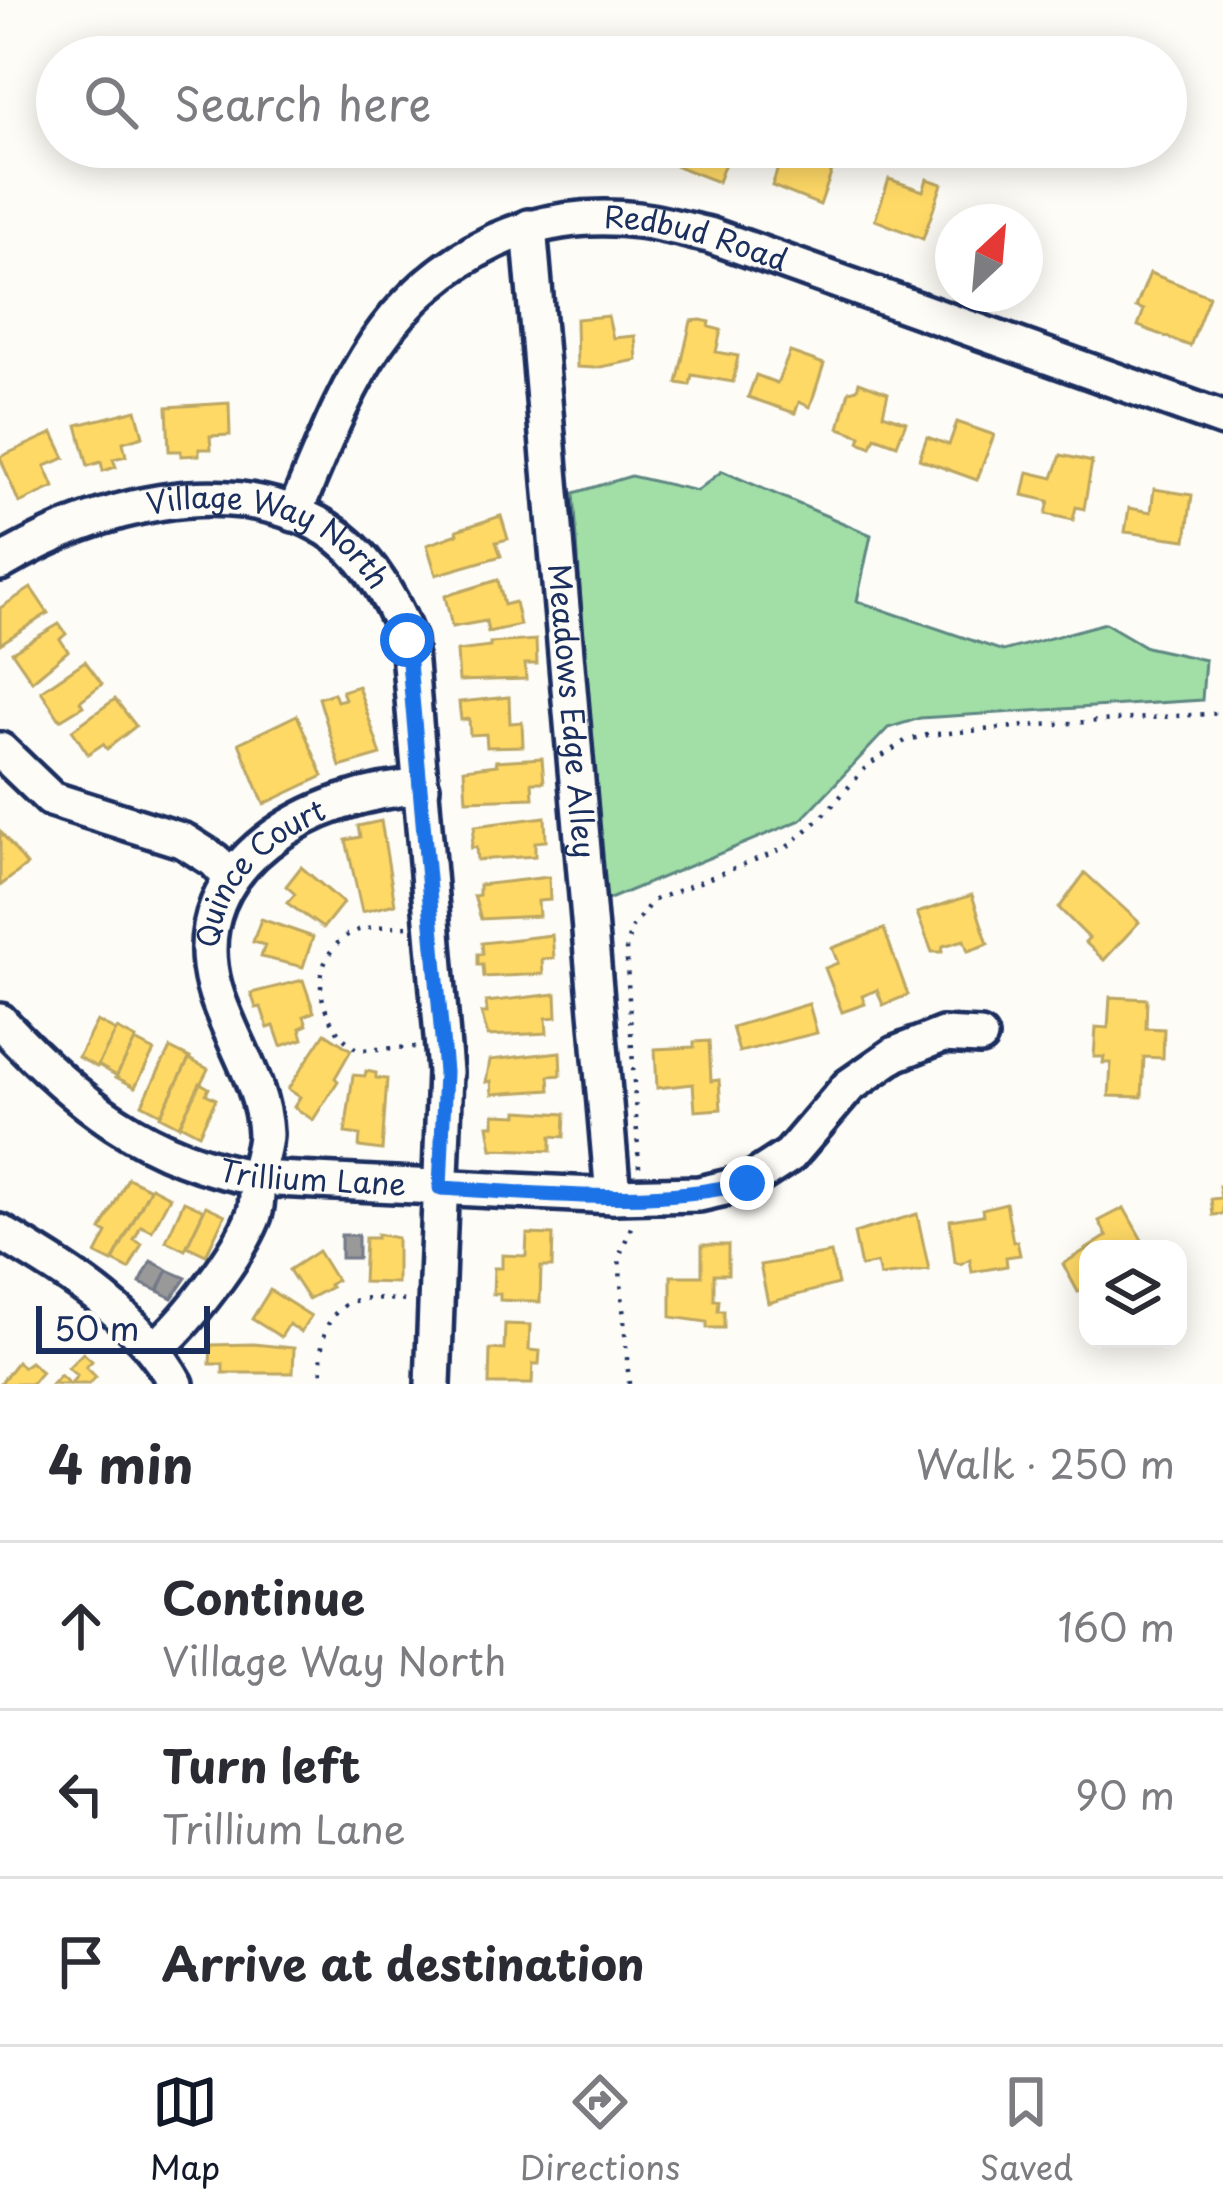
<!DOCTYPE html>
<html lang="en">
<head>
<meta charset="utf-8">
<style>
  body { margin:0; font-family:"Playpen Sans",sans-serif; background:#f7f7f7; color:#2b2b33 }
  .controls { position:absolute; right:36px; bottom:36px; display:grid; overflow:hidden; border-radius:24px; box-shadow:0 6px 30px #0003 }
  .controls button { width:108px; height:108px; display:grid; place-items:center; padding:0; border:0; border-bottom:3px solid #e1e1e2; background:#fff; color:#2b2b33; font:60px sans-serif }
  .compass { position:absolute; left:935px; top:204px; width:108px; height:108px; border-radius:50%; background:#fff; box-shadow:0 6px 30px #0003; rotate:26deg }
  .scale { position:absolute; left:36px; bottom:30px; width:174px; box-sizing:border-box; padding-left:12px; border:6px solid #1b2f5e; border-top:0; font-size:33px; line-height:42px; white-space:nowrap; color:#1b2f5e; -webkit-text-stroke:9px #fdfcf7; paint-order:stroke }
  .stop { position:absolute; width:36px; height:36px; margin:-27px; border:9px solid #1a73e8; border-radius:50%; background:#fff }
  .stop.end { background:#1a73e8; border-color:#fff; box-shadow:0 3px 12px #0008 }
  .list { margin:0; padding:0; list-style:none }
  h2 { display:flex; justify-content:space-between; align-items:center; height:156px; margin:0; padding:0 48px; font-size:51px }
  h2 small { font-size:39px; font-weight:400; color:#7c7c81 }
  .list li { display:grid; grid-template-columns:78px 1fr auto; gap:36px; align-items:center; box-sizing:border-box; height:168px; padding:0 48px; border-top:3px solid #e1e1e2 }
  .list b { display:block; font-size:45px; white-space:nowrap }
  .list p { margin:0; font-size:39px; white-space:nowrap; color:#7c7c81 }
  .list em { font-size:39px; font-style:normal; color:#7c7c81 }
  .icon { flex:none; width:66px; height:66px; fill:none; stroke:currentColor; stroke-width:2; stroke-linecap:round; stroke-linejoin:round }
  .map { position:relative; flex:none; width:1223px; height:1384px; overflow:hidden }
  .search { position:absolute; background:#fff; box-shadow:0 6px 30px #0003; left:36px; right:36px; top:36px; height:132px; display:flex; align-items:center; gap:30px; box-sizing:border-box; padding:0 42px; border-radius:66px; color:#7c7c81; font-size:45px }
  .sheet { height:660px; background:#fff }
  nav { display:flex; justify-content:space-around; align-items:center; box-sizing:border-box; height:168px; border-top:3px solid #e1e1e2; background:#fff; font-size:33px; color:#7c7c81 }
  nav a { display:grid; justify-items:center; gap:6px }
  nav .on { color:#111827 }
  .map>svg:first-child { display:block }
</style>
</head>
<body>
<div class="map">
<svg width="1223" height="1384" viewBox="0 0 1223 1384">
  <rect width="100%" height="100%" fill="#fdfcf7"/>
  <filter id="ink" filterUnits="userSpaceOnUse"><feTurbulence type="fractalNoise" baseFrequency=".00833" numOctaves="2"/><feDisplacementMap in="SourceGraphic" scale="24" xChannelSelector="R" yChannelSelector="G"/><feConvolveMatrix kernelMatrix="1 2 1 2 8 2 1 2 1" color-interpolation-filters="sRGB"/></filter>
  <g filter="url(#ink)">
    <polygon fill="#a1dfa7" stroke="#5e8782" stroke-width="3" points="722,471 871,535 857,601 1003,651 1105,623 1146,647 1205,660 1202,700 920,718 888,728 801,820 600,903 574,493 631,476 697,491"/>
    <g fill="#ffd966" stroke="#bba664" stroke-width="3">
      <polygon points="731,147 718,182 669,163 674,151 666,148"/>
      <polygon points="785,147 820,158 824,147 839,151 820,205 772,186"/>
      <polygon points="889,179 923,191 927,179 942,184 923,239 875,220"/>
      <polygon points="987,204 1029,220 1026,229 1036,232 1027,256 1025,222 976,222"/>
      <polygon points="1150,273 1209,296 1190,346 1138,326 1144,310 1136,307"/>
      <polygon points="608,316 613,338 635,336 637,360 595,368 577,367 576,319"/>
      <polygon points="701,320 710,322 709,327 721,330 716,352 738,356 733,382 692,375 690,385 677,383 691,321"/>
      <polygon points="790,352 824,364 810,407 799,402 795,413 748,397 756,375 777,383"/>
      <polygon points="859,382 888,393 883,414 906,422 897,445 875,437 871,447 859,442 861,436 839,428 849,391 857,389"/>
      <polygon points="229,403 230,435 210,436 211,449 199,449 199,455 181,456 181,451 169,451 167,407"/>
      <polygon points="136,410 143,436 123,442 126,456 113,459 116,467 103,471 101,462 88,466 77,425"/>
      <polygon points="957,422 994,435 977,480 919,459 927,437 949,445"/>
      <polygon points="53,433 65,458 45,466 54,487 19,503 0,457"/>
      <polygon points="1061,455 1092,462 1084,509 1076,507 1073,520 1046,514 1049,501 1023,495 1028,472 1053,478"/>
      <polygon points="1154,489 1192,495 1186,540 1125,532 1129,508 1151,512"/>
      <polygon points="501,516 508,539 496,542 501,556 436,575 427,545 458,534 457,530"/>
      <polygon points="498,580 504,605 515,602 520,625 488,632 486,621 452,627 445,596"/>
      <polygon points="31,588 48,613 0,644 0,608"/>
      <polygon points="59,624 66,634 60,639 68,651 32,681 12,652"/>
      <polygon points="536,640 537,664 525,664 526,679 459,681 457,651 490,647 490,643"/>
      <polygon points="85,661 102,684 80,701 83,706 60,720 41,691"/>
      <polygon points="358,686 381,755 340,767 319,698 334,693 337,701 345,699 342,691"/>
      <polygon points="509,697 510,723 522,722 523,746 487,747 486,734 470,735 469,719 461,720 459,702"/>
      <polygon points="115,699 136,726 107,749 103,744 88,754 72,730"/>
      <polygon points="297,715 323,776 264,804 239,743"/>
      <polygon points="542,758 544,782 532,782 533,798 466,800 464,769 497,765 496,761"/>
      <polygon points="545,817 546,841 535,842 535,856 477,860 476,847 471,848 475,826"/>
      <polygon points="381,821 395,904 362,912 346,840 360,837 358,826"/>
      <polygon points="0,831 27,865 0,886"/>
      <polygon points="301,867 343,903 323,928 287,903 295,894 286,886"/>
      <polygon points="1085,873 1139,922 1104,960 1085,942 1089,938 1059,908"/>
      <polygon points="549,877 550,900 538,901 539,916 481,919 474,896 479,895 479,885"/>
      <polygon points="972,895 988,944 968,951 964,940 943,946 942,952 932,952 917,913"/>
      <polygon points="261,919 313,937 303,967 261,957 265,945 253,942"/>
      <polygon points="884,929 908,995 883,1005 877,990 862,996 865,1004 842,1012 825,968 838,963 832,948"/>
      <polygon points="552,935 554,958 542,959 543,974 484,977 483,965 478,965 478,954 483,954 482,943"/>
      <polygon points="303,980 314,1012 304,1016 307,1025 300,1028 303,1039 281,1046 274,1026 268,1028 261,1007 256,1008 251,993"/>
      <polygon points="556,994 557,1017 546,1018 547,1033 488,1036 481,1013 487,1013 486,1002"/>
      <polygon points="1110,997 1147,999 1146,1028 1164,1029 1163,1058 1144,1057 1142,1097 1109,1096 1111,1063 1103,1063 1104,1057 1094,1057 1096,1027 1108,1028"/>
      <polygon points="809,1004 817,1033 739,1052 732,1027"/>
      <polygon points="97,1021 116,1031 97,1067 78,1057"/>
      <polygon points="117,1029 136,1039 117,1076 98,1065"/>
      <polygon points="325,1033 351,1050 335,1078 338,1081 313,1120 294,1107 300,1097 288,1089"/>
      <polygon points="135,1041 154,1051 135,1087 116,1077"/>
      <polygon points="709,1041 711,1081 719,1080 721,1109 695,1111 693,1084 657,1088 655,1049 694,1047 694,1042"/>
      <polygon points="170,1048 190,1058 161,1114 142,1104"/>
      <polygon points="560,1052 561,1075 549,1076 550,1090 492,1094 491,1081 486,1082 490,1060"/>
      <polygon points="189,1059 208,1069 179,1126 160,1116"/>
      <polygon points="366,1071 376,1073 376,1078 387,1079 382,1150 359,1147 360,1135 345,1133 353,1075 365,1076"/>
      <polygon points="200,1083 209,1088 206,1094 216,1099 199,1134 180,1124"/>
      <polygon points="518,1111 565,1114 564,1137 551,1136 551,1151 492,1149 488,1125 494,1125 494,1114 518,1115"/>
      <polygon points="128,1178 150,1189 112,1262 96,1254 107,1233 101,1230"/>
      <polygon points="1219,1186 1223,1186 1223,1214 1213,1215 1211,1199 1221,1198"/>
      <polygon points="151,1187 170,1197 152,1231 141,1226 134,1240 142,1244 129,1269 113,1261"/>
      <polygon points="184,1201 204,1210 185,1250 166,1241"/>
      <polygon points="1006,1203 1013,1242 1017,1241 1020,1255 1006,1257 1007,1266 972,1272 970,1259 960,1264 955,1262 950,1220 983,1215 982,1209"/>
      <polygon points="206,1206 225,1215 206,1255 187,1246"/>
      <polygon points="1124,1208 1147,1249 1088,1249 1088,1287 1078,1292 1063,1264 1107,1236 1099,1221"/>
      <polygon points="917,1214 929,1270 880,1276 877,1263 861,1267 854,1233"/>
      <polygon points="377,1234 397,1238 397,1283 363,1282 365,1238 377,1238"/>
      <polygon points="527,1234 553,1235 552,1267 541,1267 540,1302 500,1300 500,1294 493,1294 494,1268 502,1268 502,1255 526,1256"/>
      <polygon points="702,1245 728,1245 728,1274 714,1274 714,1300 719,1300 718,1311 724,1311 724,1328 707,1328 707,1322 671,1317 671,1276 702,1276"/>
      <polygon points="318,1251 336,1280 329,1285 331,1287 308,1299 289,1270"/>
      <polygon points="831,1253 838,1284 768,1303 760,1265"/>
      <polygon points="270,1290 311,1316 301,1332 289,1324 281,1337 252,1319"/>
      <polygon points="505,1324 530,1325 529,1350 540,1351 539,1364 533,1364 532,1384 489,1384 490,1349 504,1350"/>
      <polygon points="253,1344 294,1348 293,1373 223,1373 223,1364 210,1364 211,1345"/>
      <polygon points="83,1353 92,1361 86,1367 96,1377 89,1384 52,1384 60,1375 70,1384 77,1376 68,1368"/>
      <polygon points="17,1362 23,1367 30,1362 42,1372 32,1384 0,1384"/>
    </g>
    <g fill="#999" stroke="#737987" stroke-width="3">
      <rect x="341" y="1235" width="17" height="23"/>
      <polygon points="151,1261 168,1270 158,1291 140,1283"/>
      <polygon points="168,1270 186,1278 172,1298 158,1291"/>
    </g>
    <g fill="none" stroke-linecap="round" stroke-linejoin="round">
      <defs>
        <g id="minor">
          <path id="s1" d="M529 227 613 1196"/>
          <path id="s2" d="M294 514C343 400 375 298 495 241 539 221 589 214 638 220 662 223 686 230 709 235L1223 419"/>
          <path id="s3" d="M0 563C93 508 226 468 327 529 366 553 392 599 408 640L445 1072 433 1384"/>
          <polyline points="0,750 51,799 184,841 214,860 230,877"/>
          <path id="s4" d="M0 1021C75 1101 146 1160 257 1178L613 1196 699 1194 747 1183 790 1155 849 1086 895 1054 943 1035 980 1037"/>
          <path d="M0 1232C69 1274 136 1312 176 1384"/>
          <path id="s5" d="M156 1348C187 1322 240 1253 254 1215 259 1201 256 1185 258 1170 260 1159 265 1145 265 1134 263 1081 227 1035 214 986 181 863 318 791 422 787"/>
        </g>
      </defs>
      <use href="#minor" stroke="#1b2f5e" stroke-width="42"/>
      <g stroke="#1b2f5e" stroke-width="4.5" stroke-dasharray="3 9" stroke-linecap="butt">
        <path d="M407 926C390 927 366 925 351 933 303 961 318 1025 358 1050L417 1047"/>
        <polyline points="639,1167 626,948 631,929 652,901 787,847 822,817 867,766 905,741 927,735 1025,726 1223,713"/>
        <path d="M324 1384C317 1355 321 1309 357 1300 372 1296 391 1300 407 1301"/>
        <polyline points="629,1384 619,1257 632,1225"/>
      </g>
      <use href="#minor" stroke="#fdfcf7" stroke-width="33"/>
    </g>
  </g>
  <g fill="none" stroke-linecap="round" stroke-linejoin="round" filter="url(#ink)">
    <path stroke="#1a73e8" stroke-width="15" d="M407 640 445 1072 440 1188C542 1193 648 1207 747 1183"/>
  </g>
  <g text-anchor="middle" stroke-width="12" stroke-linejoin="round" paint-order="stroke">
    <g font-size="30" fill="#1b2f5e" stroke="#fdfcf7">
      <text dy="10" stroke="none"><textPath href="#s2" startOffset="555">Redbud Road</textPath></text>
      <text dy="10" stroke="none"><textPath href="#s3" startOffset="291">Village Way North</textPath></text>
      <text dy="10" stroke="none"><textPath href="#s1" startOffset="486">Meadows Edge Alley</textPath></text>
      <text dy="10" stroke="none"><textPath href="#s5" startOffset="540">Quince Court</textPath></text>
      <text dy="10" stroke="none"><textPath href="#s4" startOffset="363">Trillium Lane</textPath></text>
    </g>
  </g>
</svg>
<div class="controls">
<button><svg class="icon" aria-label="layers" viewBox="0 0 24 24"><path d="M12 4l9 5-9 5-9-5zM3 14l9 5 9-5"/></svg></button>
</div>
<svg class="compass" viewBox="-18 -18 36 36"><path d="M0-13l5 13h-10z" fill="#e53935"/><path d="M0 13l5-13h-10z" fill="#7c7c81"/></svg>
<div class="scale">50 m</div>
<div class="stop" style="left:407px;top:640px"></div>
<div class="stop end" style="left:747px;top:1183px"></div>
<div class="search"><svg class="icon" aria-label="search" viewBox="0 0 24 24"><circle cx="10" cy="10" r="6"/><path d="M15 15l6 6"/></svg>Search here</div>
</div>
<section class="sheet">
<h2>4 min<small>Walk · 250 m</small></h2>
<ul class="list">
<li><svg class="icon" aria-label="ahead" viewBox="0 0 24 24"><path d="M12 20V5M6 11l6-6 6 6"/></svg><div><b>Continue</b><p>Village Way North</p></div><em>160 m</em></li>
<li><svg class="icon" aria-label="left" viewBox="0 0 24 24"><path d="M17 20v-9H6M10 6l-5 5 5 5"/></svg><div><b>Turn left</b><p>Trillium Lane</p></div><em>90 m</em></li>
<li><svg class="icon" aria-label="arrive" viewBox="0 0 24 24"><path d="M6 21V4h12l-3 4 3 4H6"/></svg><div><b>Arrive at destination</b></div></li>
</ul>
</section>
<nav>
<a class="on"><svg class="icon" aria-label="map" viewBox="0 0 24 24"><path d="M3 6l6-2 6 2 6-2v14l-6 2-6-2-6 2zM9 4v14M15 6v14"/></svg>Map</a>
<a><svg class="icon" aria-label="directions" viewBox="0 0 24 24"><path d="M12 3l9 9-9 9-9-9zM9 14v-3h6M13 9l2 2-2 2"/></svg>Directions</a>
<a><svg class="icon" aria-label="saved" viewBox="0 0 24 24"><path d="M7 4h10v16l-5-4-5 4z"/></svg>Saved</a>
</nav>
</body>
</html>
